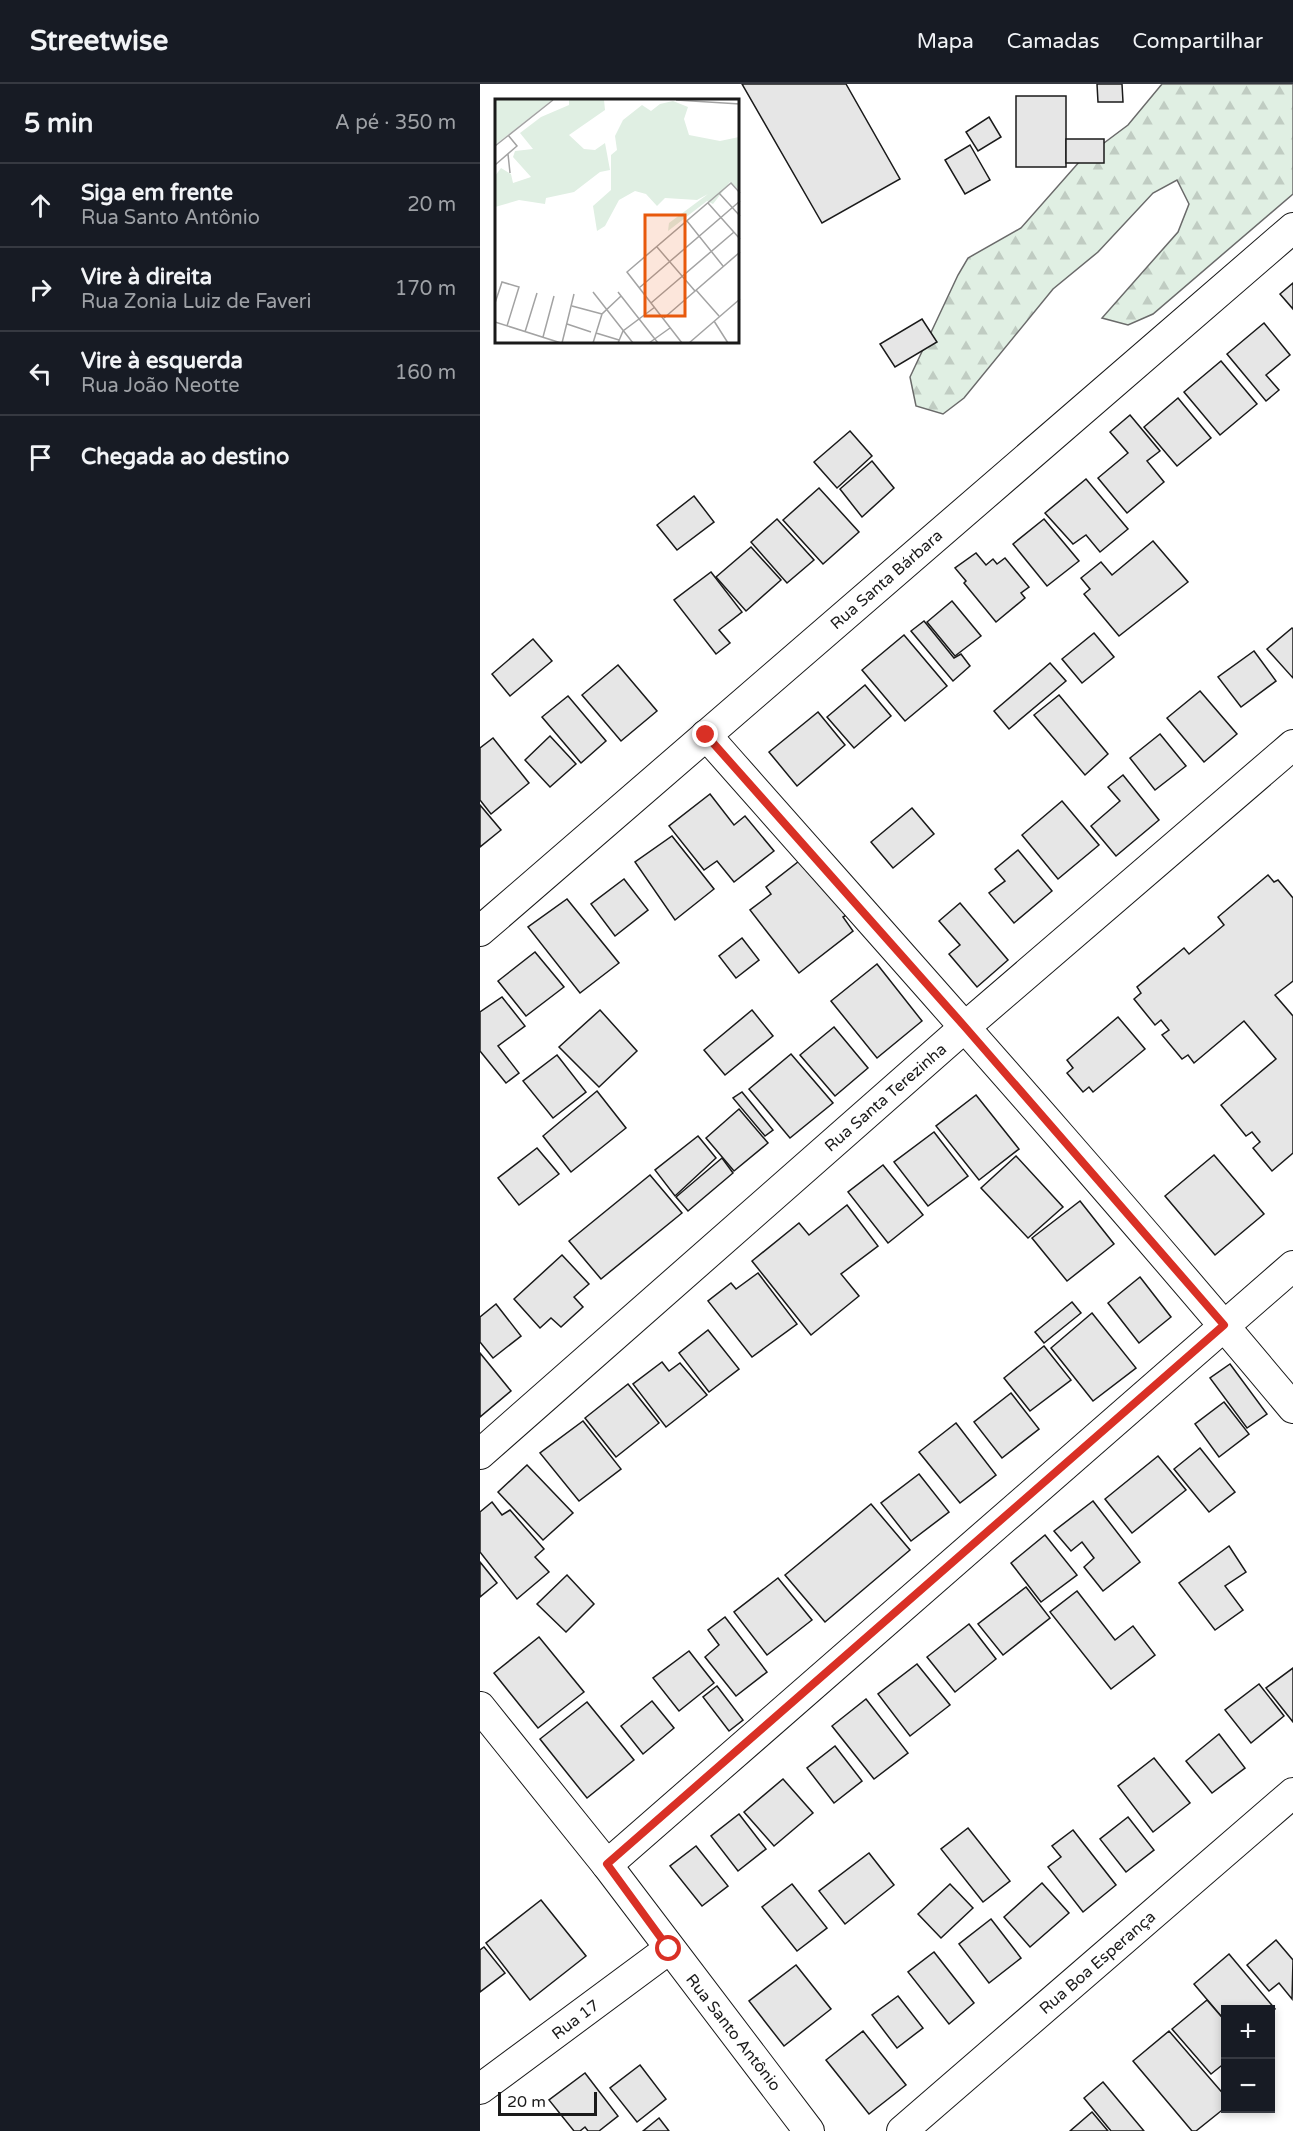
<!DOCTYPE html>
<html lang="pt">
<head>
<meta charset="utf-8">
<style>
  body { margin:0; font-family:"Varela Round",sans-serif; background:#20242c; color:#f1f3f6 }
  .controls { position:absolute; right:18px; bottom:18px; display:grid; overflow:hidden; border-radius:0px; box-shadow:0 3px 9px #0003 }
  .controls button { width:54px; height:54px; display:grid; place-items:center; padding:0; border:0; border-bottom:2px solid #363941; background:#171b24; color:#f1f3f6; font:30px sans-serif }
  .scale { position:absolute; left:18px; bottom:15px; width:99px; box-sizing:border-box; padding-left:6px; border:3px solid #1a1a1a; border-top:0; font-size:16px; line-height:21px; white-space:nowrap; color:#1a1a1a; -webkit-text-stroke:4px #fff; paint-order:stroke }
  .stop { position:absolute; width:18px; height:18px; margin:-14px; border:4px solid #d93025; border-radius:50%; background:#fff }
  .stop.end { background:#d93025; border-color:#fff; box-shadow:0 2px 6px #0008 }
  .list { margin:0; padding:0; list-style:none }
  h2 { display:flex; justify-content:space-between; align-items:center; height:78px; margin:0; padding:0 24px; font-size:26px }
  h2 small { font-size:20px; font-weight:400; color:#9ea1a6 }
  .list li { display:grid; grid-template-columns:39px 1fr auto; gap:18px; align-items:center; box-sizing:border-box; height:84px; padding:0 24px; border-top:2px solid #363941 }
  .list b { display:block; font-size:22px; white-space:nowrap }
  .list p { margin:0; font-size:20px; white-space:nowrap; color:#9ea1a6 }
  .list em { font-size:20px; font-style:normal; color:#9ea1a6 }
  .icon { flex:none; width:33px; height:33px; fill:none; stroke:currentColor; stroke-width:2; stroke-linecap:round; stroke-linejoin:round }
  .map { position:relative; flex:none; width:813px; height:2047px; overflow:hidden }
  header { display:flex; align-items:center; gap:36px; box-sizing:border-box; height:84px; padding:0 30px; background:#171b24; border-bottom:2px solid #363941 }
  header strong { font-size:28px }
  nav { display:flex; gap:33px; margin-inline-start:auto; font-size:21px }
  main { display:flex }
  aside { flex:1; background:#171b24 }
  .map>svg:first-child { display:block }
</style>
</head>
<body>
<header>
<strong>Streetwise</strong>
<nav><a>Mapa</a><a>Camadas</a><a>Compartilhar</a></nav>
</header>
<main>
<aside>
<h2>5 min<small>A pé · 350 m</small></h2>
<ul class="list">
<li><svg class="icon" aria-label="ahead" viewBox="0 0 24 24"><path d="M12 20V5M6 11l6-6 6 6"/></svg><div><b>Siga em frente</b><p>Rua Santo Antônio</p></div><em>20 m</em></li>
<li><svg class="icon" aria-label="right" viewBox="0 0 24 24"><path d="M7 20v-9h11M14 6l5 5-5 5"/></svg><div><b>Vire à direita</b><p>Rua Zonia Luiz de Faveri</p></div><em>170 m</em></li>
<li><svg class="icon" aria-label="left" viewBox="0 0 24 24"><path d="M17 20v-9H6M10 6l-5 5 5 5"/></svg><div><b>Vire à esquerda</b><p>Rua João Neotte</p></div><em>160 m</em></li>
<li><svg class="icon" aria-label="arrive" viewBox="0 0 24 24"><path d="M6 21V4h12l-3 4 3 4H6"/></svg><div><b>Chegada ao destino</b></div></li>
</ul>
</aside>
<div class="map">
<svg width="813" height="2047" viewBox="0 0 813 2047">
  <defs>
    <pattern id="forest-firs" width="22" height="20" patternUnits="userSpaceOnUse" patternTransform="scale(1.5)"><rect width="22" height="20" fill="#e0efe3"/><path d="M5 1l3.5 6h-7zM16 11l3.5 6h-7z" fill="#c0ccc2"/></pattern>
  </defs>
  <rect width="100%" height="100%" fill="#fff"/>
  <polygon fill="url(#forest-firs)" stroke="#6a6a6a" stroke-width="1.5" points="682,0 813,0 813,110 673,230 648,241 622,234 698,148 709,120 697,96 673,109 618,168 573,205 484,314 463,330 436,322 430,293 478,191 488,174 541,144 600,77 648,41"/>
  <g fill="#e6e6e6" stroke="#1a1a1a" stroke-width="1.5">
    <polygon points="262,0 366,0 420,95 342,139"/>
    <polygon points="617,0 642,0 643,18 618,18"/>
    <rect x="536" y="12" width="50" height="71"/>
    <polygon points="509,33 521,53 498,67 486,48"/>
    <rect x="586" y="55" width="38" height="24"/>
    <polygon points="490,61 510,96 485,110 465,76"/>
    <polygon points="813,199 813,225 800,210"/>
    <polygon points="442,235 457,258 415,283 400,260"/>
    <polygon points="784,239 810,271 786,291 799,306 786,317 747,270"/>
    <polygon points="741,277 777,320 740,351 704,308"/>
    <polygon points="698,314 731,354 697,382 664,343"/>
    <polygon points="650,331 680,367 667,377 684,398 647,429 618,394 648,369 630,348"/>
    <polygon points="370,347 392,372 357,404 334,378"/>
    <polygon points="392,377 414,404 382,433 360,405"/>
    <polygon points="606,395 648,445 620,468 606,451 593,460 565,429"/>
    <polygon points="339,404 379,448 343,480 303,436"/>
    <polygon points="214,412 234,438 197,466 177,441"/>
    <polygon points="297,435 334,476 307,499 271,458"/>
    <polygon points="564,435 599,477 567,502 533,460"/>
    <polygon points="673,457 708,498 639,552 604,510 610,505 601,494 621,478 632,491"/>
    <polygon points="271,463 301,496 266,527 236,493"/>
    <polygon points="496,469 506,481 513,475 517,480 525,474 549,503 541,509 545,514 516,538 484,499 486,497 475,484"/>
    <polygon points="231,488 262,528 239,546 250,559 236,570 194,516"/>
    <polygon points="472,517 501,552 475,572 447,538"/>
    <polygon points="444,537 474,574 481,570 490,582 473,597 431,547"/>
    <polygon points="812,544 813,545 813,594 787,565"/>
    <polygon points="614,549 634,573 602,599 582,575"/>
    <polygon points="424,551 467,602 425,637 382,586"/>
    <polygon points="53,555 72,577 30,612 12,590"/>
    <polygon points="774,567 796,597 761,623 738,593"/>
    <polygon points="570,579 586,597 529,645 514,627"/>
    <polygon points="138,581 177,627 141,657 102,611"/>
    <polygon points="385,601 411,632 374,664 347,633"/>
    <polygon points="720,607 757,650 724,678 687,634"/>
    <polygon points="579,611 628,670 605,691 554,631"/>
    <polygon points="88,612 126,657 101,679 62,633"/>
    <polygon points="338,628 365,661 317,702 289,668"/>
    <polygon points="680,650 706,682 675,706 650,674"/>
    <polygon points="70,652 96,680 70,703 45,676"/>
    <polygon points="13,654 49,699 11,730 0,716 0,664"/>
    <polygon points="643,691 679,736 636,772 611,742 640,717 628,703"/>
    <polygon points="230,710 254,741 265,732 294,767 254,798 237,777 224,786 189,742"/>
    <polygon points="582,717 619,761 578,795 542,751"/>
    <polygon points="0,721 21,746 0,763"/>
    <polygon points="432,724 454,750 413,784 391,758"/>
    <polygon points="192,752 234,805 195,836 155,778"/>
    <polygon points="538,766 572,807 534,839 509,809 525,797 515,785"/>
    <polygon points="323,774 368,830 363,833 373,847 319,889 270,826 291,810 286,803"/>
    <polygon points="788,791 794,798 798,796 813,814 813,897 795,911 813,932 813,1069 792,1087 773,1064 780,1058 772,1048 766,1052 741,1021 796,975 764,937 714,979 708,971 702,975 682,951 689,946 681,936 675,941 654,915 661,909 657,903 704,864 709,870 744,841 738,833"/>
    <polygon points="144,795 168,826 135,852 111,820"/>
    <polygon points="87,815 139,879 100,909 48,843"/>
    <polygon points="480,819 528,876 497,903 469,870 480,861 459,837"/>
    <polygon points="262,854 279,876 256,894 239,872"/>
    <polygon points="55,868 84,903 46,932 18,897"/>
    <polygon points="397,880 442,937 397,974 351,917"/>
    <polygon points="22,913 45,942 18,962 39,989 26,999 0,967 0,928"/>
    <polygon points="120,926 157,967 119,1003 79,963"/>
    <polygon points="272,926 293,952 245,991 224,966"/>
    <polygon points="638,933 665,965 613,1008 609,1003 603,1008 587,989 593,984 587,976"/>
    <polygon points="354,943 388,984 355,1012 320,971"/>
    <polygon points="311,970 353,1019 310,1054 269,1005"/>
    <polygon points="77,971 106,1008 73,1034 43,997"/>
    <polygon points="117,1007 146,1044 91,1088 63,1052"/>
    <polygon points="262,1008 293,1046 285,1052 253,1014"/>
    <polygon points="496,1011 539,1065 499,1096 456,1042"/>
    <polygon points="259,1025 288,1059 254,1087 226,1054"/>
    <polygon points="454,1048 488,1092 448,1122 414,1078"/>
    <polygon points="218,1052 236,1074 195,1112 175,1086"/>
    <polygon points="57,1064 79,1090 39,1121 18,1094"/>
    <polygon points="734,1071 784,1130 735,1171 685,1112"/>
    <polygon points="536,1072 583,1123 548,1154 501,1104"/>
    <polygon points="242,1074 253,1089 208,1127 196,1113"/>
    <polygon points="403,1081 443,1131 408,1159 368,1108"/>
    <polygon points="170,1091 202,1129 121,1195 89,1157"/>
    <polygon points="600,1117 634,1160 587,1197 552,1154"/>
    <polygon points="367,1121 398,1162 361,1190 379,1212 331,1251 272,1177 319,1139 329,1151"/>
    <polygon points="82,1171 109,1200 94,1213 103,1223 81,1243 71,1234 60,1244 34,1215"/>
    <polygon points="278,1189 317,1240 272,1273 228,1217 251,1199 256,1205"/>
    <polygon points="660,1193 691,1233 659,1259 628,1219"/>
    <polygon points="592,1218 601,1229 564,1259 555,1248"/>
    <polygon points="16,1220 41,1252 13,1274 0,1258 0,1233"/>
    <polygon points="612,1229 656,1284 613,1317 571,1264"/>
    <polygon points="228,1246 259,1285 229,1308 199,1269"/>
    <polygon points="564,1262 591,1296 550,1327 524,1294"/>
    <polygon points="0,1269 31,1307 0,1333"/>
    <polygon points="182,1278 189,1287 200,1279 227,1311 186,1343 153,1300"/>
    <polygon points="750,1280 787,1330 767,1344 730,1294"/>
    <polygon points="148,1300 179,1339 136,1373 105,1334"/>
    <polygon points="531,1309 559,1345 522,1374 494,1338"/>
    <polygon points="744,1318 769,1350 739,1373 715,1340"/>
    <polygon points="103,1337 141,1385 99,1417 60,1369"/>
    <polygon points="476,1339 516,1391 480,1419 439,1368"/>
    <polygon points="720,1364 755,1408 729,1428 694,1385"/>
    <polygon points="678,1372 706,1406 652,1449 625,1415"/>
    <polygon points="47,1381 93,1429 63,1456 18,1408"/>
    <polygon points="439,1390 469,1428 431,1457 401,1419"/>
    <polygon points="613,1417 660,1478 623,1507 604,1483 614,1474 602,1458 591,1467 574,1447"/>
    <polygon points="12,1418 22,1431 30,1426 64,1465 55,1473 69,1488 37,1515 0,1468 0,1428"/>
    <polygon points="391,1420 430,1466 345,1538 305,1491"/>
    <polygon points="565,1451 597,1491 561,1518 531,1479"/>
    <polygon points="749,1462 766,1488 745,1502 763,1526 735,1546 699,1499"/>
    <polygon points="0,1478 17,1499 0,1513"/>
    <polygon points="87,1491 114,1520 86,1548 57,1520"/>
    <polygon points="298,1494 332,1536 287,1571 254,1528"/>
    <polygon points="546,1503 570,1534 523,1571 498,1540"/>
    <polygon points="597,1507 635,1556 653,1542 675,1571 631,1605 570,1528"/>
    <polygon points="245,1533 287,1588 256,1612 225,1573 239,1561 228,1546"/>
    <polygon points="489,1540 516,1575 475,1608 447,1573"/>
    <polygon points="59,1553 104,1608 58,1644 14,1589"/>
    <polygon points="209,1567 234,1599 199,1627 173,1594"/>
    <polygon points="437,1580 470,1621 430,1652 398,1610"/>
    <polygon points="813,1584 813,1638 786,1604"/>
    <polygon points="779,1600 804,1632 771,1659 745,1626"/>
    <polygon points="237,1602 263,1636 249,1647 223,1613"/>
    <polygon points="386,1615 428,1669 394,1695 352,1642"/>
    <polygon points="172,1617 194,1644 163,1670 141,1642"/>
    <polygon points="107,1618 154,1676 107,1714 60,1655"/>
    <polygon points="739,1650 765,1684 732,1709 706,1677"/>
    <polygon points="355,1662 382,1697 354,1719 327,1684"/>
    <polygon points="674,1674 710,1719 673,1748 638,1702"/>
    <polygon points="303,1695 333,1729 294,1762 264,1728"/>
    <polygon points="259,1730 286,1765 258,1787 231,1752"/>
    <polygon points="648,1733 674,1766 646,1788 620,1755"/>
    <polygon points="488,1744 530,1797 503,1818 461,1765"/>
    <polygon points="593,1746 636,1801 603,1828 568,1783 581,1773 572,1762"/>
    <polygon points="216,1762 248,1802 222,1822 190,1782"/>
    <polygon points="389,1769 414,1801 365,1840 339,1807"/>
    <polygon points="562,1799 589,1829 550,1863 524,1833"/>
    <polygon points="312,1800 347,1844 317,1867 282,1823"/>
    <polygon points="470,1800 493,1824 461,1854 438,1830"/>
    <polygon points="61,1816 106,1872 50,1916 6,1859"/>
    <polygon points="511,1835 541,1874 509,1899 479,1860"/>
    <polygon points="796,1856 813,1876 812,1915 799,1899 789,1907 767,1881"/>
    <polygon points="4,1863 25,1889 0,1908 0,1866"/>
    <polygon points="454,1868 494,1919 469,1940 428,1888"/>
    <polygon points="749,1870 795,1925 790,1929 790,1926 746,1926 746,1938 714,1900"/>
    <polygon points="316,1881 351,1925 304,1962 269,1917"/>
    <polygon points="418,1912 443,1944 417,1964 392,1931"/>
    <polygon points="727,1916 746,1938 746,1978 731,1990 692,1945"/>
    <polygon points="383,1947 426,2001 389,2030 346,1976"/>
    <polygon points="689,1947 746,2013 746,2023 716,2047 712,2047 653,1977"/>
    <polygon points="160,1981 186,2015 157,2038 130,2004"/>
    <polygon points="105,1989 138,2032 119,2047 108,2047 105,2043 100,2047 94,2047 69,2016"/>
    <polygon points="623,1998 664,2047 631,2047 604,2014"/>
    <polygon points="612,2028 628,2047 590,2047"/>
    <polygon points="179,2034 189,2047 163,2047"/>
  </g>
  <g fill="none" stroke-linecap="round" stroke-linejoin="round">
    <defs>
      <g id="minor">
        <path d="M226 651C423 874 622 1095 813 1324"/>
        <polyline points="0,847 813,144"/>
        <polyline points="0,1370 485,943 813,661"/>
        <polyline points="0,1623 127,1781 329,2047"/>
        <polyline points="127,1781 813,1182"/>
        <polyline points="0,2005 189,1865"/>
        <polyline points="422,2047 813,1709"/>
      </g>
    </defs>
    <use href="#minor" stroke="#1a1a1a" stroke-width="32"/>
    <use href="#minor" stroke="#fff" stroke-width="30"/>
  </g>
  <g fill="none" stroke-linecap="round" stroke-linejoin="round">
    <polyline stroke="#d93025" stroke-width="8" points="189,1865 127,1780 744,1241 485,943 226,651"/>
  </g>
  <g text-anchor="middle" stroke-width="4.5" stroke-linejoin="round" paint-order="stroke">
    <g font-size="16" fill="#1a1a1a" stroke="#fff">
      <text transform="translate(406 495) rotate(-41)" y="6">Rua Santa Bárbara</text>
      <text transform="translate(405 1013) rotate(-41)" y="6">Rua Santa Terezinha</text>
      <text transform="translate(617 1878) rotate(-41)" y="6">Rua Boa Esperança</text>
      <text transform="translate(95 1935) rotate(-37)" y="6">Rua 17</text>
      <text transform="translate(254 1948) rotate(52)" y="6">Rua Santo Antônio</text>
    </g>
  </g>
  <g transform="translate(15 15)">
    <rect width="244" height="244" fill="#fff"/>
    <path d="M0 1H57L0 46ZM74 1H109L110 11 74 36 89 50 100 51 110 44 115 71 105 73 79 93 51 99 50 105 24 101 0 108V77L6 69 16 75 18 84 36 78 18 58 20 52 38 50 25 34 46 18 74 6ZM178 2 193 8 189 20 194 36 225 42 244 38V91L235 83 218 105 212 102 173 132 174 124 213 95 202 101 170 99 162 107 151 95 140 92 124 101 110 127 102 132 98 107 116 91V56L122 51 120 37 128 21 147 6 156 12 165 5Z" fill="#e0efe3"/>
    <path fill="none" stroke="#a3a3a3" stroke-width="1.5" d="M181 1 245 5M0 47 58 1M13 55 15 74M0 66 22 47 13 36M224 94 245 117M213 104 245 140M192 122 228 167M162 148 200 192M144 189 245 102M201 191 224 217M98 193 138 244M123 193 163 244M0 204 7 183 24 188 12 227M156 204 239 133M77 207 107 215M169 219 245 153M219 222 233 244M0 223 66 244M72 225 96 233M30 233 42 194M101 234 124 241M48 238 59 197M67 244 79 195M98 244 107 215 126 197M123 244 128 232 160 208M154 244 175 229M187 244 132 173 236 84 245 94M194 244 245 200"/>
    <path fill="#e8590c" fill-opacity="0.15" stroke="#e8590c" stroke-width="3" d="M150 116H190V217H150Z"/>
    <rect width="244" height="244" fill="none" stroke="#1a1a1a" stroke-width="3"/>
  </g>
</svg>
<div class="controls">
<button>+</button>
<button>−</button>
</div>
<div class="scale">20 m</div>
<div class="stop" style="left:189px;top:1865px"></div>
<div class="stop end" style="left:226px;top:651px"></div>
</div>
</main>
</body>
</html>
